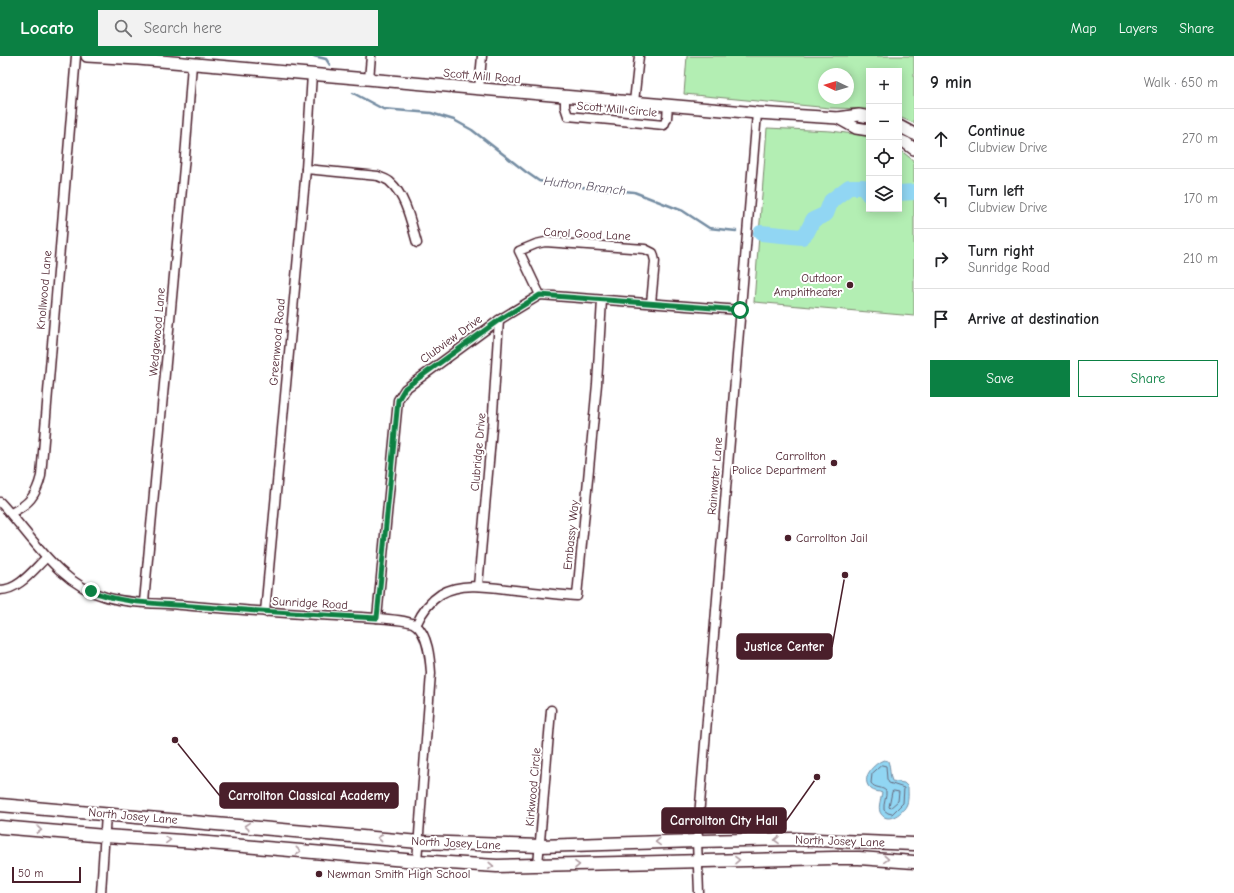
<!DOCTYPE html>
<html lang="en">
<head>
<meta charset="utf-8">
<style>
  body { margin:0; font-family:"Comic Neue",sans-serif; background:#f2f2f2; color:#202124 }
  .controls { position:absolute; right:12px; top:12px; display:grid; overflow:hidden; border-radius:0px; box-shadow:0 2px 10px #0003 }
  .controls button { width:36px; height:36px; display:grid; place-items:center; padding:0; border:0; border-bottom:1px solid #e0e0e0; background:#fff; color:#202124; font:20px sans-serif }
  .compass { position:absolute; left:818px; top:12px; width:36px; height:36px; border-radius:50%; background:#fff; box-shadow:0 2px 10px #0003; rotate:274deg }
  .scale { position:absolute; left:12px; bottom:10px; width:69px; box-sizing:border-box; padding-left:4px; border:2px solid #4a1f2b; border-top:0; font-size:11px; line-height:14px; white-space:nowrap; color:#4a1f2b; -webkit-text-stroke:3px #fff; paint-order:stroke }
  .stop { position:absolute; width:12px; height:12px; margin:-9px; border:3px solid #0b8043; border-radius:50%; background:#fff }
  .stop.end { background:#0b8043; border-color:#fff; box-shadow:0 1px 4px #0008 }
  .list { margin:0; padding:0; list-style:none }
  h2 { display:flex; justify-content:space-between; align-items:center; height:52px; margin:0; padding:0 16px; font-size:17px }
  h2 small { font-size:13px; font-weight:400; color:#757577 }
  .list li { display:grid; grid-template-columns:26px 1fr auto; gap:12px; align-items:center; box-sizing:border-box; height:60px; padding:0 16px; border-top:1px solid #e0e0e0 }
  .list b { display:block; font-size:15px; white-space:nowrap }
  .list p { margin:0; font-size:13px; white-space:nowrap; color:#757577 }
  .list em { font-size:13px; font-style:normal; color:#757577 }
  .actions { display:flex; gap:8px; padding:12px 16px }
  .actions a { flex:1; padding:9px 0; border:1px solid #0b8043; border-radius:0px; text-align:center; font-size:14px; color:#0b8043 }
  .actions .main { background:#0b8043; color:#fff }
  .icon { flex:none; width:22px; height:22px; fill:none; stroke:currentColor; stroke-width:2; stroke-linecap:round; stroke-linejoin:round }
  .map { position:relative; flex:none; width:914px; height:837px; overflow:hidden }
  header { display:flex; align-items:center; gap:24px; box-sizing:border-box; height:56px; padding:0 20px; background:#0b8043; color:#fff }
  header strong { font-size:19px }
  nav { display:flex; gap:22px; margin-inline-start:auto; font-size:14px }
  .search { width:280px; height:36px; background:#f2f2f2; display:flex; align-items:center; gap:10px; box-sizing:border-box; padding:0 14px; border-radius:0px; color:#757577; font-size:15px }
  main { display:flex }
  aside { flex:1; background:#fff }
  .map>svg:first-child { display:block }
</style>
</head>
<body>
<header>
<strong>Locato</strong>
<div class="search"><svg class="icon" aria-label="search" viewBox="0 0 24 24"><circle cx="10" cy="10" r="6"/><path d="M15 15l6 6"/></svg>Search here</div>
<nav><a>Map</a><a>Layers</a><a>Share</a></nav>
</header>
<main>
<div class="map">
<svg width="914" height="837" viewBox="0 0 914 837">
  <rect width="100%" height="100%" fill="#fff"/>
  <filter id="ink" filterUnits="userSpaceOnUse"><feTurbulence type="fractalNoise" baseFrequency=".025" numOctaves="2"/><feDisplacementMap in="SourceGraphic" scale="8" xChannelSelector="R" yChannelSelector="G"/><feConvolveMatrix kernelMatrix="1 2 1 2 8 2 1 2 1" color-interpolation-filters="sRGB"/></filter>
  <g filter="url(#ink)">
    <g fill="#b3eeb3" stroke="#7e866f" fill-rule="evenodd">
      <path d="M687 0H914V67L899 61V15H869V53L830 52 684 38ZM824 18H848V42H824Z"/>
      <polygon points="767,72 831,75 869,80 869,153 899,153 899,93 914,105 914,260 754,246"/>
    </g>
    <path fill="#91d6f3" stroke="#758da3" d="M884 704 888 705C891 712 889 719 892 725L904 727 908 731C908 736 909 745 906 750 902 758 886 769 880 756 878 750 881 743 882 737 879 735 874 736 871 733 859 723 874 707 884 704Z"/>
    <g fill="none" stroke-linecap="round" stroke-linejoin="round">
      <g stroke="#66687b" stroke-width="1">
        <path d="M882 709 886 710 887 723 889 727 904 732 903 747 892 758 888 757 884 754C883 747 887 741 886 735 881 730 875 733 871 727L872 718Z"/>
        <polygon points="894,735 899,736 898,745 890,752 889,751 892,736"/>
      </g>
      <g stroke="#758da3" stroke-width="2.5">
        <polyline points="314,0 326,3 330,9"/>
        <polyline points="353,37 383,53 431,57 454,64 472,74 526,116 539,125 559,129 634,136 683,155 709,172 736,175"/>
      </g>
      <g stroke="#91d6f3" stroke-width="16">
        <polyline points="899,137 914,136"/>
        <polyline points="761,177 802,181 807,176 813,164 826,158 831,145 849,131 863,131 869,139"/>
      </g>
      <defs>
        <g id="minor">
          <polyline points="369,23 371,0"/>
          <polyline points="479,33 482,0"/>
          <polyline points="565,41 565,51 568,60 664,69 667,62 668,49"/>
          <polyline points="634,46 639,0"/>
          <path d="M306 113 378 120C382 122 387 123 390 126 406 140 411 167 417 187"/>
          <polyline points="540,239 519,195 536,188 545,186 645,193 653,197 655,205 651,247"/>
          <path d="M0 446C32 480 58 528 106 541 130 548 157 547 182 549 234 554 286 557 338 560 352 561 407 562 416 569 428 579 430 602 431 617L417 805"/>
          <path d="M11 457C29 448 36 440 41 420L76 0"/>
          <polyline points="478,530 492,372 499,264"/>
          <path d="M0 534C19 534 34 513 46 502"/>
          <polyline points="144,546 186,89 192,8"/>
          <polyline points="265,556 306,113 312,18"/>
          <polyline points="377,562 398,344 405,333 499,264 540,239 740,254"/>
          <path d="M416 569C421 558 430 545 441 538 465 524 498 533 525 535 542 537 559 539 577 540L597 328 602 244"/>
          <polyline points="538,809 551,654"/>
          <polyline points="101,837 106,758"/>
          <polyline points="699,837 697,785 757,57"/>
        </g>
        <g id="tertiary">
          <polyline points="87,0 138,3 757,57 838,62 859,59 869,61"/>
          <polyline points="838,62 856,72 869,74"/>
          <polyline points="899,70 914,78"/>
          <polyline points="899,84 906,87 914,93"/>
        </g>
        <g id="secondary">
          <polyline points="0,749 419,786 540,790 697,785 793,783 914,788"/>
          <polyline points="0,771 105,780 197,786 417,805 497,810 834,802 859,802 914,806"/>
        </g>
      </defs>
      <use href="#minor" stroke="#4a1f2b" stroke-width="11"/>
      <use href="#tertiary" stroke="#4a1f2b" stroke-width="14"/>
      <use href="#secondary" stroke="#4a1f2b" stroke-width="15"/>
      <use href="#minor" stroke="#fff" stroke-width="8"/>
      <use href="#tertiary" stroke="#fff" stroke-width="11"/>
      <use href="#secondary" stroke="#fff" stroke-width="12"/>
    </g>
    <defs><path id="oneway-chevron" d="M-2-3.5L2.5 0L-2 3.5" fill="none" stroke-width="1.6" stroke-linecap="round" stroke-linejoin="round"/></defs>
    <g stroke="#ae9aa0">
      <use href="#oneway-chevron" transform="translate(247 770) rotate(-175)"/>
      <use href="#oneway-chevron" transform="translate(39 774) rotate(5)"/>
      <use href="#oneway-chevron" transform="translate(380 782) rotate(-174)"/>
      <use href="#oneway-chevron" transform="translate(168 784) rotate(3)"/>
      <use href="#oneway-chevron" transform="translate(777 784) rotate(179)"/>
      <use href="#oneway-chevron" transform="translate(658 786) rotate(178)"/>
      <use href="#oneway-chevron" transform="translate(298 795) rotate(5)"/>
      <use href="#oneway-chevron" transform="translate(886 803) rotate(4)"/>
      <use href="#oneway-chevron" transform="translate(737 804) rotate(-1)"/>
      <use href="#oneway-chevron" transform="translate(577 809) rotate(-1)"/>
      <use href="#oneway-chevron" transform="translate(491 810) rotate(3)"/>
    </g>
  </g>
  <g fill="none" stroke-linecap="round" stroke-linejoin="round" filter="url(#ink)">
    <path stroke="#0b8043" stroke-width="5" d="M91 535C123 548 158 547 192 550 254 555 316 559 377 562L398 344 405 332 499 264 540 239 740 254"/>
  </g>
  <g fill="#4a1f2b" stroke="#fff" stroke-width="1.5">
    <circle cx="850" cy="229" r="4"/>
    <circle cx="834" cy="407" r="4"/>
    <circle cx="788" cy="482" r="4"/>
    <circle cx="319" cy="818" r="4"/>
  </g>
  <g text-anchor="middle" stroke-width="4" stroke-linejoin="round" paint-order="stroke">
    <g font-size="12" fill="#4a1f2b" stroke="#fff">
      <text transform="translate(482 20) rotate(5)" y="4">Scott Mill Road</text>
      <text transform="translate(617 53) rotate(5)" y="4">Scott Mill Circle</text>
      <text transform="translate(587 178) rotate(3)" y="4">Carol Good Lane</text>
      <text transform="translate(44 234) rotate(-85)" y="4">Knollwood Lane</text>
      <text transform="translate(157 276) rotate(-85)" y="4">Wedgewood Lane</text>
      <text transform="translate(451 283) rotate(-36)" y="4">Clubview Drive</text>
      <text transform="translate(277 286) rotate(-85)" y="4">Greenwood Road</text>
      <text transform="translate(478 396) rotate(-85)" y="4">Clubridge Drive</text>
      <text transform="translate(715 420) rotate(-85)" y="4">Rainwater Lane</text>
      <text transform="translate(571 479) rotate(-84)" y="4">Embassy Way</text>
      <text transform="translate(310 547) rotate(3)" y="4">Sunridge Road</text>
      <text transform="translate(533 731) rotate(-85)" y="4">Kirkwood Circle</text>
      <text transform="translate(133 760) rotate(5)" y="4">North Josey Lane</text>
      <text transform="translate(840 785) rotate(2)" y="4">North Josey Lane</text>
      <text transform="translate(456 787) rotate(3)" y="4">North Josey Lane</text>
    </g>
    <g font-size="12" fill="#4a1f2b" stroke="#fff" text-anchor="end">
      <text x="842" y="226">Outdoor<tspan x="842" dy="14">Amphitheater</tspan></text>
      <text x="826" y="404">Carrollton<tspan x="826" dy="14">Police Department</tspan></text>
      <text x="796" y="486" text-anchor="start">Carrollton Jail</text>
      <text x="327" y="822" text-anchor="start">Newman Smith High School</text>
    </g>
    <g font-size="13" font-style="italic" fill="#5f5667" stroke="#fff">
      <text transform="translate(585 129) rotate(7)" y="5">Hutton Branch</text>
    </g>
  </g>
  <path fill="none" stroke="#4a1f2b" stroke-width="1.5" d="M845 519L832 591M175 684L220 740M817 721L786 765"/>
  <g fill="#4a1f2b" stroke="#fff" stroke-width="1.5">
    <circle cx="845" cy="519" r="4"/>
    <circle cx="175" cy="684" r="4"/>
    <circle cx="817" cy="721" r="4"/>
  </g>
  <g fill="#4a1f2b" stroke="#4a1f2b" stroke-width="1.5">
    <rect x="737" y="578" width="95" height="25" rx="4"/>
    <rect x="220" y="727" width="178" height="25" rx="4"/>
    <rect x="662" y="752" width="124" height="25" rx="4"/>
  </g>
  <g font-size="13" text-anchor="middle" font-weight="bold" fill="#fff">
    <text x="784" y="595">Justice Center</text>
    <text x="309" y="744">Carrollton Classical Academy</text>
    <text x="724" y="769">Carrollton City Hall</text>
  </g>
</svg>
<div class="controls">
<button>+</button>
<button>−</button>
<button><svg class="icon" aria-label="locate" viewBox="0 0 24 24"><circle cx="12" cy="12" r="6"/><path d="M12 2v4M12 18v4M2 12h4M18 12h4"/></svg></button>
<button><svg class="icon" aria-label="layers" viewBox="0 0 24 24"><path d="M12 4l9 5-9 5-9-5zM3 14l9 5 9-5"/></svg></button>
</div>
<svg class="compass" viewBox="-18 -18 36 36"><path d="M0-13l5 13h-10z" fill="#e53935"/><path d="M0 13l5-13h-10z" fill="#757577"/></svg>
<div class="scale">50 m</div>
<div class="stop" style="left:740px;top:254px"></div>
<div class="stop end" style="left:91px;top:535px"></div>
</div>
<aside>
<h2>9 min<small>Walk · 650 m</small></h2>
<ul class="list">
<li><svg class="icon" aria-label="ahead" viewBox="0 0 24 24"><path d="M12 20V5M6 11l6-6 6 6"/></svg><div><b>Continue</b><p>Clubview Drive</p></div><em>270 m</em></li>
<li><svg class="icon" aria-label="left" viewBox="0 0 24 24"><path d="M17 20v-9H6M10 6l-5 5 5 5"/></svg><div><b>Turn left</b><p>Clubview Drive</p></div><em>170 m</em></li>
<li><svg class="icon" aria-label="right" viewBox="0 0 24 24"><path d="M7 20v-9h11M14 6l5 5-5 5"/></svg><div><b>Turn right</b><p>Sunridge Road</p></div><em>210 m</em></li>
<li><svg class="icon" aria-label="arrive" viewBox="0 0 24 24"><path d="M6 21V4h12l-3 4 3 4H6"/></svg><div><b>Arrive at destination</b></div></li>
</ul>
<div class="actions"><a class="main">Save</a><a>Share</a></div>
</aside>
</main>
</body>
</html>
